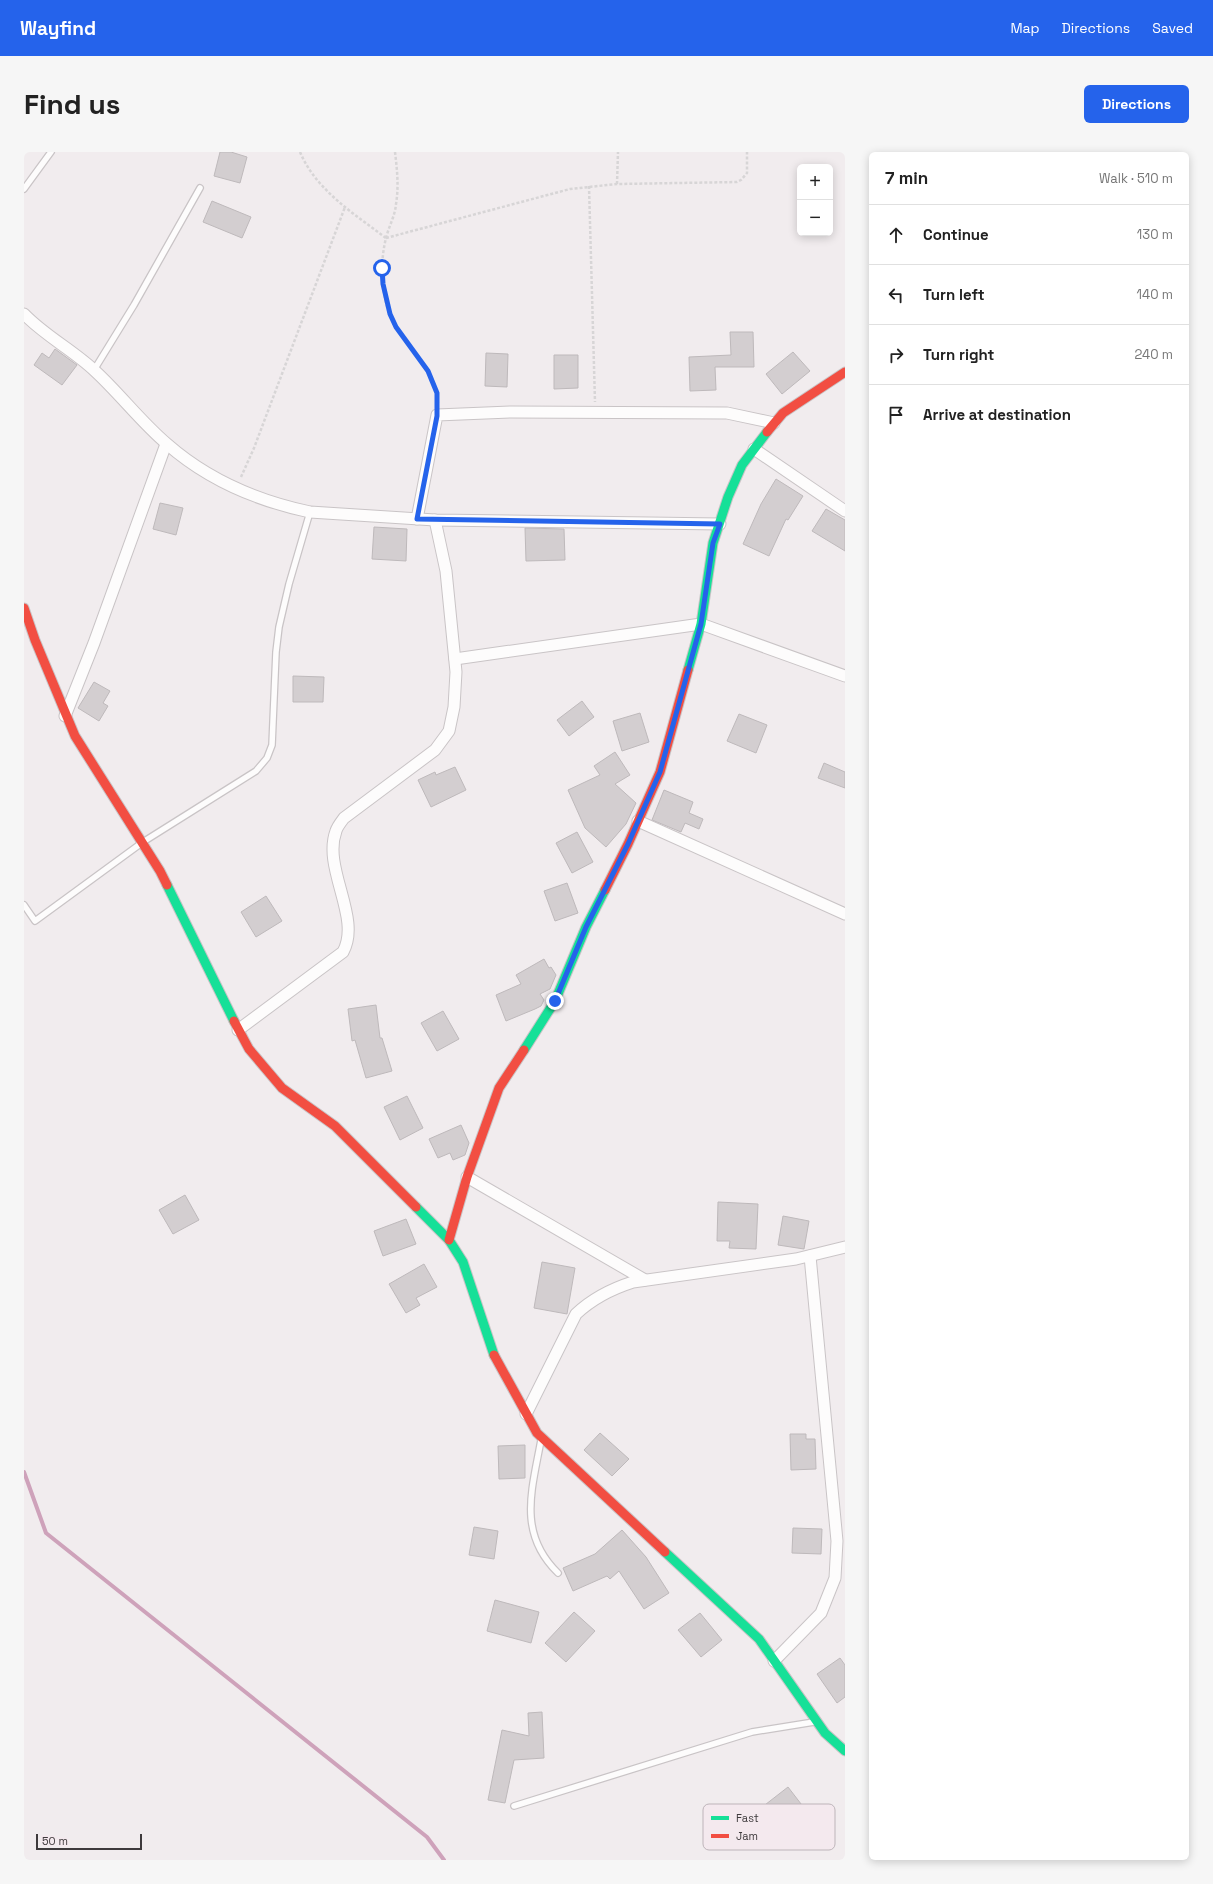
<!DOCTYPE html>
<html lang="en">
<head>
<meta charset="utf-8">
<style>
  body { margin:0; font-family:"Space Grotesk",sans-serif; background:#f6f6f6; color:#222 }
  .controls { position:absolute; right:12px; top:12px; display:grid; overflow:hidden; border-radius:6px; box-shadow:0 2px 10px #0003 }
  .controls button { width:36px; height:36px; display:grid; place-items:center; padding:0; border:0; border-bottom:1px solid #e0e0e0; background:#fff; color:#222; font:20px sans-serif }
  .scale { position:absolute; left:12px; bottom:10px; width:106px; box-sizing:border-box; padding-left:4px; border:2px solid #3e3a3c; border-top:0; font-size:11px; line-height:14px; white-space:nowrap; color:#3e3a3c; -webkit-text-stroke:3px #f4e9ee; paint-order:stroke }
  .stop { position:absolute; width:12px; height:12px; margin:-9px; border:3px solid #2563eb; border-radius:50%; background:#fff }
  .stop.end { background:#2563eb; border-color:#fff; box-shadow:0 1px 4px #0008 }
  .list { margin:0; padding:0; list-style:none }
  h2 { display:flex; justify-content:space-between; align-items:center; height:52px; margin:0; padding:0 16px; font-size:17px }
  h2 small { font-size:13px; font-weight:400; color:#767676 }
  .list li { display:grid; grid-template-columns:26px 1fr auto; gap:12px; align-items:center; box-sizing:border-box; height:60px; padding:0 16px; border-top:1px solid #e0e0e0 }
  .list b { display:block; font-size:15px; white-space:nowrap }
  .list em { font-size:13px; font-style:normal; color:#767676 }
  .icon { flex:none; width:22px; height:22px; fill:none; stroke:currentColor; stroke-width:2; stroke-linecap:round; stroke-linejoin:round }
  .map { position:relative; flex:none; width:821px; height:1708px; overflow:hidden; border-radius:6px }
  header { display:flex; align-items:center; gap:24px; box-sizing:border-box; height:56px; padding:0 20px; background:#2563eb; color:#fff }
  header strong { font-size:19px }
  nav { display:flex; gap:22px; margin-inline-start:auto; font-size:14px }
  .intro { display:flex; align-items:center; justify-content:space-between; box-sizing:border-box; height:96px; padding:0 24px }
  h1 { margin:0; font-size:28px }
  .button { padding:10px 18px; border-radius:6px; background:#2563eb; color:#fff; font-size:14px; font-weight:700 }
  main { display:flex; gap:24px; padding:0 24px }
  aside { flex:1; background:#fff; border-radius:6px; box-shadow:0 2px 10px #0003 }
  .map>svg:first-child { display:block }
</style>
</head>
<body>
<header>
<strong>Wayfind</strong>
<nav><a>Map</a><a>Directions</a><a>Saved</a></nav>
</header>
<div class="intro"><h1>Find us</h1><a class="button">Directions</a></div>
<main>
<div class="map">
<svg width="821" height="1708" viewBox="0 0 821 1708">
  <rect width="100%" height="100%" fill="#f1ecee"/>
  <g fill="none" stroke-linecap="round" stroke-linejoin="round">
    <polyline stroke="#cea2ba" stroke-width="4" points="0,1320 22,1381 403,1685 420,1708"/>
  </g>
  <g fill="#d3ced0" stroke="#beb9bb">
    <polygon points="196,0 207,0 223,5 216,31 190,24"/>
    <polygon points="188,49 227,65 218,86 179,70"/>
    <polygon points="706,180 729,180 730,215 691,215 692,238 666,239 665,205 707,203"/>
    <polygon points="31,197 53,213 38,233 10,213 18,201 25,206"/>
    <polygon points="769,200 786,219 758,242 742,222"/>
    <polygon points="462,201 484,202 483,235 461,234"/>
    <polygon points="530,203 554,203 554,236 530,237"/>
    <polygon points="752,327 779,344 764,368 762,367 745,404 719,392 737,352"/>
    <polygon points="136,351 159,356 152,383 129,377"/>
    <polygon points="802,357 821,368 821,399 788,379"/>
    <polygon points="350,375 383,377 382,409 348,407"/>
    <polygon points="501,376 540,377 541,408 502,409"/>
    <polygon points="269,524 300,525 299,550 269,550"/>
    <polygon points="70,530 86,539 79,551 84,554 75,569 54,556"/>
    <polygon points="558,549 570,565 545,584 533,568"/>
    <polygon points="616,561 625,590 598,599 589,569"/>
    <polygon points="715,562 743,573 732,601 703,589"/>
    <polygon points="591,600 606,623 591,632 612,651 602,672 582,695 561,676 544,638 576,623 570,614"/>
    <polygon points="800,611 821,620 821,636 794,626"/>
    <polygon points="431,615 442,638 407,655 394,628 411,620 412,623"/>
    <polygon points="640,638 669,650 665,661 679,667 675,677 661,671 657,680 628,668"/>
    <polygon points="553,680 569,710 548,721 532,691"/>
    <polygon points="543,731 554,761 531,769 520,739"/>
    <polygon points="242,744 258,769 232,785 217,760"/>
    <polygon points="520,807 525,816 527,815 532,823 526,837 516,842 520,848 517,854 511,857 482,869 472,843 497,832 492,823"/>
    <polygon points="352,853 356,886 358,886 368,919 342,926 331,888 328,889 324,857"/>
    <polygon points="419,859 435,887 413,899 397,871"/>
    <polygon points="383,944 399,976 376,988 360,955"/>
    <polygon points="437,973 445,991 441,1003 429,1008 426,1001 414,1006 405,987"/>
    <polygon points="161,1043 175,1068 149,1082 135,1058"/>
    <polygon points="694,1050 734,1052 732,1097 705,1096 706,1089 693,1089"/>
    <polygon points="759,1064 785,1069 780,1097 754,1093"/>
    <polygon points="382,1067 392,1092 359,1104 350,1079"/>
    <polygon points="518,1110 551,1116 543,1162 510,1156"/>
    <polygon points="400,1112 413,1135 392,1146 396,1153 382,1161 365,1132"/>
    <polygon points="576,1281 605,1307 588,1324 560,1298"/>
    <polygon points="766,1282 782,1282 782,1287 791,1287 792,1317 767,1318"/>
    <polygon points="501,1293 501,1326 475,1327 474,1294"/>
    <polygon points="450,1375 474,1379 470,1407 445,1403"/>
    <polygon points="769,1376 798,1377 797,1402 768,1401"/>
    <polygon points="598,1378 622,1405 645,1441 620,1457 595,1419 586,1427 583,1424 549,1439 539,1416 571,1402"/>
    <polygon points="471,1448 515,1460 507,1491 463,1479"/>
    <polygon points="550,1460 571,1479 542,1510 521,1491"/>
    <polygon points="676,1461 698,1488 677,1505 654,1478"/>
    <polygon points="816,1506 821,1513 821,1545 813,1551 793,1522"/>
    <polygon points="518,1560 520,1606 490,1608 481,1651 464,1648 478,1578 505,1584 504,1561"/>
    <polygon points="764,1635 784,1661 758,1682 737,1656"/>
  </g>
  <g fill="none" stroke-linecap="round" stroke-linejoin="round">
    <defs>
      <g id="lane">
        <polyline points="0,37 27,0"/>
        <polyline points="70,218 110,153 176,36"/>
        <polyline points="0,753 11,769 119,690 232,619 243,606 248,593 252,500 255,475 265,432 286,360"/>
        <path d="M517 1288C508 1338 493 1381 534 1421"/>
        <polyline points="490,1654 728,1580 790,1570"/>
      </g>
      <g id="street">
        <path d="M0 162C21 184 49 198 71 219 96 242 117 270 143 292 184 328 234 349 286 360L411 368 696 372"/>
        <polyline points="730,297 821,359"/>
        <polyline points="393,367 413,263 486,260 703,261 750,271"/>
        <polyline points="431,507 677,472 821,524"/>
        <polyline points="41,564 70,491 142,292"/>
        <polyline points="614,669 821,762"/>
        <path d="M214 878 319 800C338 766 298 716 312 679 313 675 317 670 320 666L411 598 425 579 430 555 432 520 422 419 411 368"/>
        <polyline points="443,1025 621,1128"/>
        <path d="M502 1262 552 1162C569 1146 587 1137 609 1130L772 1107 821 1095"/>
        <polyline points="750,1509 797,1461 811,1426 813,1389 786,1104"/>
      </g>
      <g id="fast">
        <polyline points="664,518 677,472 689,391 704,345 718,313 743,280"/>
        <polyline points="143,733 210,869"/>
        <polyline points="500,898 531,849 562,775 581,738"/>
        <polyline points="392,1055 425,1088 439,1110 470,1203"/>
        <polyline points="641,1400 735,1487 801,1581 821,1599"/>
      </g>
      <g id="jam">
        <polyline points="743,280 759,261 821,220"/>
        <polyline points="0,456 11,488 51,584 136,719 143,733"/>
        <polyline points="581,738 604,692 636,620 664,518"/>
        <polyline points="210,869 225,897 258,936 311,974 392,1055"/>
        <polyline points="425,1088 443,1025 475,936 500,898"/>
        <polyline points="470,1203 513,1281 641,1400"/>
      </g>
    </defs>
    <use href="#lane" stroke="#c9c4c6" stroke-width="8"/>
    <use href="#street" stroke="#c9c4c6" stroke-width="13"/>
    <use href="#fast" stroke="#c9c4c6" stroke-width="11"/>
    <use href="#jam" stroke="#c9c4c6" stroke-width="11"/>
    <g stroke="#d7d5d6" stroke-width="2.5" stroke-dasharray="3 2" stroke-linecap="butt">
      <path d="M276 0C292 38 330 62 362 86"/>
      <path d="M371 0C373 17 375 34 372 52 371 64 365 74 362 86 357 106 357 127 361 147 369 187 410 210 414 251"/>
      <polyline points="593,32 594,0"/>
      <polyline points="565,34 571,250"/>
      <polyline points="362,86 546,37 593,32 713,30 717,28 723,21 723,0"/>
      <polyline points="217,325 230,296 321,55"/>
    </g>
    <use href="#lane" stroke="#fdfcfc" stroke-width="5.5"/>
    <use href="#street" stroke="#fdfcfc" stroke-width="11"/>
    <use href="#fast" stroke="#16e098" stroke-width="9"/>
    <use href="#jam" stroke="#f24e42" stroke-width="9"/>
  </g>
  <g fill="none" stroke-linecap="round" stroke-linejoin="round">
    <polyline stroke="#2563eb" stroke-width="5" points="358,116 359,132 366,162 372,175 404,219 413,241 413,264 393,367 696,372 689,391 677,472 636,620 604,692 562,775 531,849"/>
  </g>
  <rect x="679" y="1652" width="132" height="46" rx="6" fill="#f4e9ee" stroke="#bdb4b9" stroke-width="1"/>
  <rect x="687" y="1664" width="18" height="4" fill="#16e098"/>
  <rect x="687" y="1682" width="18" height="4" fill="#f24e42"/>
  <g font-size="11" fill="#3e3a3c">
    <text x="712" y="1670">Fast</text>
    <text x="712" y="1688">Jam</text>
  </g>
</svg>
<div class="controls">
<button>+</button>
<button>−</button>
</div>
<div class="scale">50 m</div>
<div class="stop" style="left:358px;top:116px"></div>
<div class="stop end" style="left:531px;top:849px"></div>
</div>
<aside>
<h2>7 min<small>Walk · 510 m</small></h2>
<ul class="list">
<li><svg class="icon" aria-label="ahead" viewBox="0 0 24 24"><path d="M12 20V5M6 11l6-6 6 6"/></svg><div><b>Continue</b></div><em>130 m</em></li>
<li><svg class="icon" aria-label="left" viewBox="0 0 24 24"><path d="M17 20v-9H6M10 6l-5 5 5 5"/></svg><div><b>Turn left</b></div><em>140 m</em></li>
<li><svg class="icon" aria-label="right" viewBox="0 0 24 24"><path d="M7 20v-9h11M14 6l5 5-5 5"/></svg><div><b>Turn right</b></div><em>240 m</em></li>
<li><svg class="icon" aria-label="arrive" viewBox="0 0 24 24"><path d="M6 21V4h12l-3 4 3 4H6"/></svg><div><b>Arrive at destination</b></div></li>
</ul>
</aside>
</main>
</body>
</html>
